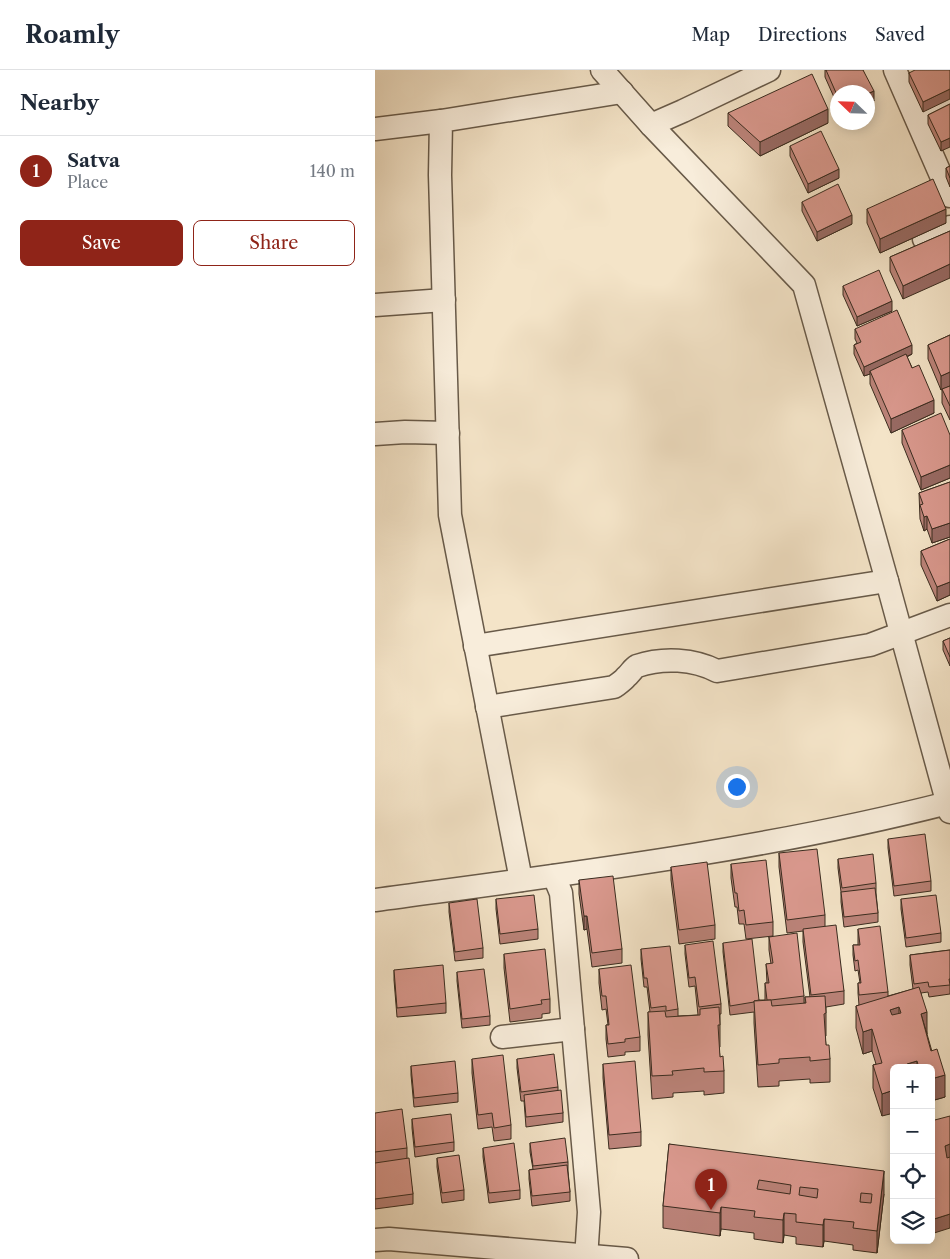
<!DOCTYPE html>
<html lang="en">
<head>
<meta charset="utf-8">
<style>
  body { margin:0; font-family:"Libre Caslon Text",serif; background:#f2f2f3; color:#1f2937 }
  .controls { position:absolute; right:15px; bottom:15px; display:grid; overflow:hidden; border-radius:8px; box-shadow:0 2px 12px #0003 }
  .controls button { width:45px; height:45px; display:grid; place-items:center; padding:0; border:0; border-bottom:1px solid #e0e1e3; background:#fff; color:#1f2937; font:25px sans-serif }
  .compass { position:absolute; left:455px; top:15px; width:45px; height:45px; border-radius:50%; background:#fff; box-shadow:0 2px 12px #0003; rotate:293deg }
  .you { position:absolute; left:361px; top:716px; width:18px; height:18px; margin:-12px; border:4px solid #fff; border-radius:50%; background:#1a73e8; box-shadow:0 0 0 8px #1a73e833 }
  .badge { display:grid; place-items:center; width:32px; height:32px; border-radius:50%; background:#8f2418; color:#fff; font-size:16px; font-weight:700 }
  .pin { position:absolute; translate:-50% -41px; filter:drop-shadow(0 1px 2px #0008) }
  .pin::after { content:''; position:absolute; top:26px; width:18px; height:15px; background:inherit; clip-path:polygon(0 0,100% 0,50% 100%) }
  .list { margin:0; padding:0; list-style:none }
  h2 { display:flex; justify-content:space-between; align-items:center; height:65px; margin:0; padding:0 20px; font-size:21px }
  h2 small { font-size:16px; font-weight:400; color:#747a83 }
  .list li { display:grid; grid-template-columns:32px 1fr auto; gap:15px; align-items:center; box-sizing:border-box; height:70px; padding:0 20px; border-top:1px solid #e0e1e3 }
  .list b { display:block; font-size:19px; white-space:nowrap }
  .list p { margin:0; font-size:16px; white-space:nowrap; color:#747a83 }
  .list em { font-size:16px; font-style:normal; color:#747a83 }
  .actions { display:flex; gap:10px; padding:15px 20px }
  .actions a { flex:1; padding:11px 0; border:1px solid #8f2418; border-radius:8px; text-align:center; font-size:18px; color:#8f2418 }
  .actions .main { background:#8f2418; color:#fff }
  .icon { flex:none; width:28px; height:28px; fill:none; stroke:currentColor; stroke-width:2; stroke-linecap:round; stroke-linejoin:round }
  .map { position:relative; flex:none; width:575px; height:1189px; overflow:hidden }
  header { display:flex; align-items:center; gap:30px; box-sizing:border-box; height:70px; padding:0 25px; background:#fff; border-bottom:1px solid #e0e1e3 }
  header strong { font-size:24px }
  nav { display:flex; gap:28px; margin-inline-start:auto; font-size:18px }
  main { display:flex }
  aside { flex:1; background:#fff }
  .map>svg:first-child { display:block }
</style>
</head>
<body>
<header>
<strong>Roamly</strong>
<nav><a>Map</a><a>Directions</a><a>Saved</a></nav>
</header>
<main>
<aside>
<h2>Nearby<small></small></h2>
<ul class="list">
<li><span class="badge">1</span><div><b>Satva</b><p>Place</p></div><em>140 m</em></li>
</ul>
<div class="actions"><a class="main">Save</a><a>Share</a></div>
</aside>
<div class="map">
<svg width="575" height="1189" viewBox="0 0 575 1189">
  <rect width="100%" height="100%" fill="#f4e4c8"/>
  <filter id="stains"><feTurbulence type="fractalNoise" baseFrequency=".004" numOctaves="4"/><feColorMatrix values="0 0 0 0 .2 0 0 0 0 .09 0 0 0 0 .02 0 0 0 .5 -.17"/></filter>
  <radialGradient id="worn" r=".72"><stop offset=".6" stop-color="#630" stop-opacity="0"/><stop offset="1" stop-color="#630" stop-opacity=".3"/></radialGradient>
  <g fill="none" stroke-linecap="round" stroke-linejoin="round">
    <defs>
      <g id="minor">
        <polyline points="227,0 276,55 429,215 512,511 575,742"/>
        <polyline points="520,0 575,126"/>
        <polyline points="542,48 575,35"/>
        <polyline points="276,55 308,41 394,0"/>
        <polyline points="0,59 66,51"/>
        <polyline points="549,169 575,157"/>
        <polyline points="0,235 69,230"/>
        <polyline points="0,364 30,362 73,363"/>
        <polyline points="100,576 512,511"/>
        <path d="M112 637 239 617C243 614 248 611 251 607 255 604 258 598 262 596 288 587 319 589 342 601L495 575 575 545"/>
        <polyline points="179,806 186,823 214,1142 211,1189"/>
        <polyline points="146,810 75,445 65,105 66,51 247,22"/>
        <path d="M0 830C192 804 385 781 573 733"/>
        <polyline points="127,967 198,959"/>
        <polyline points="0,1170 14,1169 252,1189"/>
      </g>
    </defs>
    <use href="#minor" stroke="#685a49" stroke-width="25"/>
    <use href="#minor" stroke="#f8eddb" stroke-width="22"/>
  </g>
  <g fill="#bb8379" stroke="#3a2c1f">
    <polygon points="450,0 488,0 499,31 462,22 462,34 450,7"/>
    <polygon points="575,0 548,42 534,12 534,3"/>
    <polygon points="575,34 566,81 553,54 553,45"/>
    <polygon points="353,43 453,53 385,86 353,56"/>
    <polygon points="415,76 464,108 433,123 415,86"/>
    <polygon points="575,96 575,117 571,107 571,98"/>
    <polygon points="427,132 477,154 442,171 427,141"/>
    <polygon points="492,139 571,153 505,183 492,153"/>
    <polygon points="575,161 528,229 515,201 515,187"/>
    <polygon points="468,216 517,241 482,256 468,225"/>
    <polygon points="480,259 537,284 532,287 559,343 516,363 495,314 495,304 489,306 479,284 479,275 482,273 480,269"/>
    <polygon points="575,265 566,320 553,289 553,275"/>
    <polygon points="575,316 575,350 567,333 567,319"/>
    <polygon points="527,360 575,365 575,408 546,420 527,373"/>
    <polygon points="575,412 575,467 557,473 552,459 549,461 545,449 544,423"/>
    <polygon points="575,469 575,525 562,531 546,495 546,481"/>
    <polygon points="575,568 575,596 568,580 568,571"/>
    <polygon points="513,769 556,811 556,821 519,826 513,778"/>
    <polygon points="404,783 450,845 450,856 469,921 469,934 451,937 451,966 450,966 451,975 455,989 455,1012 435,1013 435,1009 404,1011 404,1016 383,1017 379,953 379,942 355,945 348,882 348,873 384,930 390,930 390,913 392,913 391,894 396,894 394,880 394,867 429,926 429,933 430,933 430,927 435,927 428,872 428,861 412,863 404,797"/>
    <polygon points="463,789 501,813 501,823 503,843 503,852 469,857 466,832 466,822 463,798"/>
    <polygon points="356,794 398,852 398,866 371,869 369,854 364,854 362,837 360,837 356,808"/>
    <polygon points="296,797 340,855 340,869 304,874 296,810"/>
    <polygon points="204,810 247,879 247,893 217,897 212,859 209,860 204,824"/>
    <polygon points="121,829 163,859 163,869 125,874 121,839"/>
    <polygon points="526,829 566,863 566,872 531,877 526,839"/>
    <polygon points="74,833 108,878 108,888 80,891 74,842"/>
    <polygon points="483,859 513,922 513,926 538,919 535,895 535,885 575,880 575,924 554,927 553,922 546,923 552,964 570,1027 556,1031 556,998 519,998 507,1046 498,1018 498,995 501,994 497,981 488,984 481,958 481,936 484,935 483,923 483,913 485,913 483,900 480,901 478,885 478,875 483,875"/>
    <polygon points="310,875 346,934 346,944 345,944 345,977 344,978 345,987 349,1001 349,1023 329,1025 329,1021 298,1023 298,1027 277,1029 273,965 273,942 275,942 272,917 269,917 266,889 266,879 303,939 303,946 323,945 320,916 314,917 310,884"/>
    <polygon points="129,884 175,929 175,943 167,944 167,948 135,952 129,898"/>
    <polygon points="224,899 265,967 265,981 250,982 250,985 233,987 231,969 231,955 233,955 231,939 227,940 224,913"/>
    <polygon points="19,900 71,933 71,943 22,947 19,910"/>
    <polygon points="82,902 115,946 115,955 87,958 82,911"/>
    <polygon points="97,989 136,1055 136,1069 119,1071 117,1057 103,1059 97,1003"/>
    <polygon points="142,989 183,1017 183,1021 188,1043 188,1052 151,1057 149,1031 146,1031 142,998"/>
    <polygon points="228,994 266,1062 266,1076 234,1079 228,1008"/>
    <polygon points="36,996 83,1023 83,1032 39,1037 36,1005"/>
    <polygon points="0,1043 32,1078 32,1089 38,1124 38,1134 0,1139"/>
    <polygon points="37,1049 79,1072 79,1081 40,1087 37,1058"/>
    <polygon points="155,1073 193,1092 193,1101 195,1122 195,1131 157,1136 154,1109 154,1100 158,1099 155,1082"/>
    <polygon points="294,1074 509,1124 502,1183 478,1180 478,1175 449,1171 448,1177 421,1174 421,1167 409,1165 408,1173 379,1169 379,1163 346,1159 345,1166 288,1158 288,1136"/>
    <polygon points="108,1078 145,1120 145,1129 114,1133 108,1087"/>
    <polygon points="62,1088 89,1120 89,1130 67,1133 62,1097"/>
  </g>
  <g fill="#986a63" stroke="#3a2c1f">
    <polygon points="575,19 575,29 548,42 548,32"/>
    <polygon points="499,21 499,31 492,34 492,24"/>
    <polygon points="453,39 453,53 385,86 385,72"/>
    <polygon points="575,68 575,77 566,81 566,72"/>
    <polygon points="464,99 464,108 433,123 433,114"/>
    <polygon points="571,139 571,153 505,183 505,169"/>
    <polygon points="477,145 477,154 442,171 442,162"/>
    <polygon points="575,194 575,208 528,229 528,216"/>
    <polygon points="517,231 517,241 482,256 482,247"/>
    <polygon points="537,275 537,284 496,303 495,301 495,304 489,306 489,297"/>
    <polygon points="575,302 575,316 566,320 566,306"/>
    <polygon points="559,330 559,343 516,363 516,349"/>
    <polygon points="575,395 575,408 546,420 546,407"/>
    <polygon points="552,446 552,459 549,461 549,447"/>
    <polygon points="575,453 575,467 557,473 557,459"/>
    <polygon points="575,512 575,525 562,531 562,517"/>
    <polygon points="209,846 212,846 212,859 209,860"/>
    <polygon points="524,937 524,959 515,962 515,940"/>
    <polygon points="552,942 552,964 546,944"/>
    <polygon points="497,959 497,981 488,984 488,962"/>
    <polygon points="542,991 542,998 532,998 532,994"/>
    <polygon points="570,1005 570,1027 556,1031 556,1009"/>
    <polygon points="519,1020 519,1043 507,1046 507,1024"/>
    <polygon points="575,1074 575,1088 570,1090 570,1076"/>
    <polygon points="509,1101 509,1124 502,1183 502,1161"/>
    <polygon points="346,1137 346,1159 345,1166 345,1143"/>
    <polygon points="409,1143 409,1165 408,1173 408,1150"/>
    <polygon points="575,1144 575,1158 556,1164 556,1150"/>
    <polygon points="449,1149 449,1171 448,1177 448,1155"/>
  </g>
  <g fill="#d9988d" stroke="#3a2c1f" fill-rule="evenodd">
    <polygon points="451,0 488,0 499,21 492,24 492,22 462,22 462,25"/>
    <polygon points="540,0 575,0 575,19 548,32 534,3"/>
    <polygon points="437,4 453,39 385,72 353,43"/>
    <polygon points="575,34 575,68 566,72 553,45"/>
    <polygon points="446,61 464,99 433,114 415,76"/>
    <polygon points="575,96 575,108 571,98"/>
    <polygon points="558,109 571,139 505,169 492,139"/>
    <polygon points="463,114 477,145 442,162 427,132"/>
    <polygon points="575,161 575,194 528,216 515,187"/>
    <polygon points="504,200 517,231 482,247 468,216"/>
    <polygon points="522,240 537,275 489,297 479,275 486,272 480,259"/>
    <polygon points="575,265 575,302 566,306 553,275"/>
    <polygon points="531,284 537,298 544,295 559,330 516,349 495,301"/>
    <polygon points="575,316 575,336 567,319"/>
    <polygon points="566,343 575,365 575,395 546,407 527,360"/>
    <polygon points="575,412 575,453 557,459 552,446 549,447 545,435 548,434 544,423"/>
    <polygon points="575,469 575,512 562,517 546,481"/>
    <polygon points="575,568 575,587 568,571"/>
    <polygon points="550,764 556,811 519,816 513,769"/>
    <polygon points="442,779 450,845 412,850 404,783"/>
    <polygon points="498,784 501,813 467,818 463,789"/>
    <polygon points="391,790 398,852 371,855 369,840 364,841 362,823 360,823 356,794"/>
    <polygon points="332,792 340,855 304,860 296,797"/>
    <polygon points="238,806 247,879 217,883 212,846 209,846 204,810"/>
    <polygon points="500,818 503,843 469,847 466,822"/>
    <polygon points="159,825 163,859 125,864 121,829"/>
    <polygon points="561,825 566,863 531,868 526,829"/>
    <polygon points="102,829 108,878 80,882 74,833"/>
    <polygon points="461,855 469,921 436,925 428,859"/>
    <polygon points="505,856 513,922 484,925 483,913 486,913 483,890 480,891 478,875 485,875 483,859"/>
    <polygon points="422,863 429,926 396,930 392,930 390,913 394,913 391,894 398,893 394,867"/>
    <polygon points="377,869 384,930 379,931 379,932 355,936 348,873"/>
    <polygon points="338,871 346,934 324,937 320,907 314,908 310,875"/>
    <polygon points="295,876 303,939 291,941 291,936 276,938 272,908 269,908 266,879"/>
    <polygon points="170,879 175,929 166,930 167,934 135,939 129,884"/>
    <polygon points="575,880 575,909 574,909 575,915 554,917 553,912 539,914 535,885"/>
    <polygon points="68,895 71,933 22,938 19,900"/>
    <polygon points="256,895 265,967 250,969 250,972 233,974 231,955 234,955 231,926 227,926 224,899"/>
    <polygon points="109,899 115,946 87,949 82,902"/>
    <path d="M544 917 552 942 546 944 556 981 562 979 570 1005 556 1009V998H544L542 991 532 994 533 998H519V1020L507 1024 498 995 507 993 497 959 488 962 481 936ZM524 937 526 943 517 945 515 940Z"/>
    <polygon points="450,926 451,943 449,944 451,975 454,975 455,989 435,991 435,987 404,989 404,993 383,995 379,931 396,930 397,936 431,933 430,927"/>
    <polygon points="344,937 345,955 343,955 345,987 348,986 349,1001 329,1002 329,998 297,1001 298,1005 277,1006 273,942 290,941 291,947 325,945 325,939"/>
    <polygon points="179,984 183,1017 146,1022 142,989"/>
    <polygon points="128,985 136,1055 119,1058 117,1043 103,1045 97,989"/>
    <polygon points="80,991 83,1023 39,1028 36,996"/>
    <polygon points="260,991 266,1062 234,1065 228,994"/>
    <polygon points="186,1020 188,1043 151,1047 149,1025"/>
    <polygon points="27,1039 32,1078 0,1082 0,1043"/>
    <polygon points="76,1044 79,1072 40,1077 37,1049"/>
    <polygon points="575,1046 575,1074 570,1076 572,1088 575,1087 575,1144 556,1150 556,1051"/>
    <polygon points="190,1068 193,1092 158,1096 155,1073"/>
    <polygon points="139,1073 145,1120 114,1123 108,1078"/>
    <path d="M294 1074 509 1101 502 1161 478 1158 479 1152 449 1149 448 1155 421 1152V1144L409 1143 408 1150 379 1147 380 1141 346 1137 345 1143 288 1136ZM338 1105 348 1106 347 1116 337 1115ZM384 1110 416 1115 415 1124 382 1119ZM425 1117 443 1119 442 1128 424 1125ZM486 1123 497 1124 496 1133 485 1132Z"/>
    <polygon points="84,1085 89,1120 67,1123 62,1088"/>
    <polygon points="34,1088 38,1124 0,1129 0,1093"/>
    <polygon points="192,1095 195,1122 157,1126 154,1100"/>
  </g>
  <rect width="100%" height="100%" filter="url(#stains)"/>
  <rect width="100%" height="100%" fill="url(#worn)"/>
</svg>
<div class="controls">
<button>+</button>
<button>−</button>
<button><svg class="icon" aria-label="locate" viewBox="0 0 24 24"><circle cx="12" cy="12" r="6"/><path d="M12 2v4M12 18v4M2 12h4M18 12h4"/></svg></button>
<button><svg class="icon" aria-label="layers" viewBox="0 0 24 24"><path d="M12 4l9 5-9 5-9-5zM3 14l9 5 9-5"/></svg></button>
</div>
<svg class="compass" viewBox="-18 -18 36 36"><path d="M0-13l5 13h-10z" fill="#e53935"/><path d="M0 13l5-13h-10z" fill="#747a83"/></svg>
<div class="you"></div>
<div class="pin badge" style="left:336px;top:1140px">1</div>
</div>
</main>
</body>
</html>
